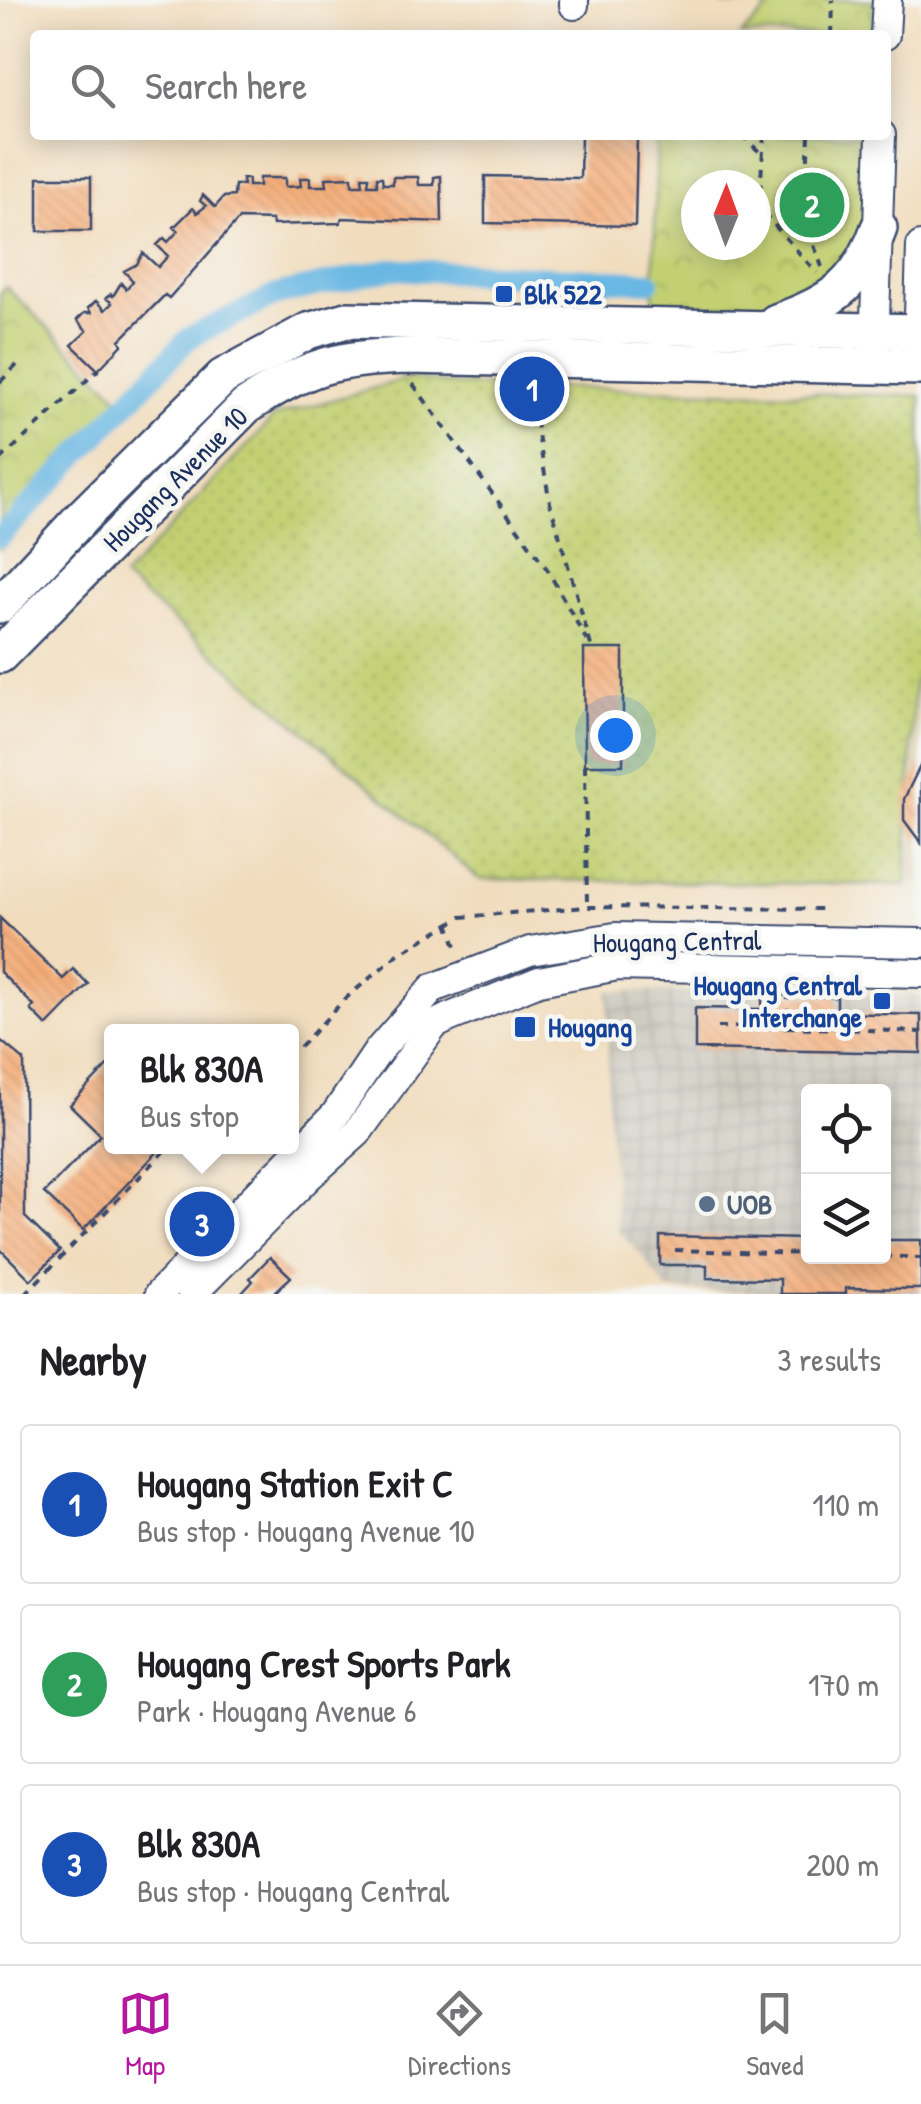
<!DOCTYPE html>
<html lang="en">
<head>
<meta charset="utf-8">
<style>
  body { margin:0; font-family:"Patrick Hand",sans-serif; background:#f2f2f2; color:#202124 }
  .controls { position:absolute; right:30px; bottom:30px; display:grid; overflow:hidden; border-radius:10px; box-shadow:0 5px 25px #0003 }
  .controls button { width:90px; height:90px; display:grid; place-items:center; padding:0; border:0; border-bottom:2px solid #e0e0e0; background:#fff; color:#202124; font:50px sans-serif }
  .compass { position:absolute; left:681px; top:170px; width:90px; height:90px; border-radius:50%; background:#fff; box-shadow:0 5px 25px #0003; rotate:1deg }
  .you { position:absolute; left:615px; top:735px; width:35px; height:35px; margin:-25px; border:8px solid #fff; border-radius:50%; background:#1a73e8; box-shadow:0 0 0 15px #1a73e833 }
  .badge { display:grid; place-items:center; width:65px; height:65px; border-radius:50%; background:#b5179e; color:#fff; font-size:32px; font-weight:700 }
  .pin { position:absolute; translate:-50% -50%; border:5px solid #fff; box-shadow:0 2px 10px #0006 }
  .popup { position:absolute; left:104px; top:1024px; width:195px; height:130px; box-sizing:border-box; display:grid; place-content:center; border-radius:10px; background:#fff; filter:drop-shadow(0 2px 8px #0005); font-size:32px; white-space:nowrap; color:#757577 }
  .popup b { font-size:38px; color:#202124 }
  .popup::after { content:''; position:absolute; left:50%; top:100%; margin-left:-20px; border:20px solid transparent; border-top-color:#fff }
  .list { margin:0; padding:0; list-style:none }
  h2 { display:flex; justify-content:space-between; align-items:center; height:130px; margin:0; padding:0 40px; font-size:42px }
  h2 small { font-size:32px; font-weight:400; color:#757577 }
  .list li { display:grid; grid-template-columns:65px 1fr auto; gap:30px; align-items:center; box-sizing:border-box; height:160px; margin:0 20px 20px; padding:0 20px; border:2px solid #e0e0e0; border-radius:10px }
  .list b { display:block; font-size:38px; white-space:nowrap }
  .list p { margin:0; font-size:32px; white-space:nowrap; color:#757577 }
  .list em { font-size:32px; font-style:normal; color:#757577 }
  .icon { flex:none; width:55px; height:55px; fill:none; stroke:currentColor; stroke-width:2; stroke-linecap:round; stroke-linejoin:round }
  .map { position:relative; flex:none; width:921px; height:1294px; overflow:hidden }
  .search { position:absolute; background:#fff; box-shadow:0 5px 25px #0003; left:30px; right:30px; top:30px; height:110px; display:flex; align-items:center; gap:25px; box-sizing:border-box; padding:0 35px; border-radius:10px; color:#757577; font-size:38px }
  .sheet { height:670px; background:#fff }
  nav { display:flex; justify-content:space-around; align-items:center; box-sizing:border-box; height:140px; border-top:2px solid #e0e0e0; background:#fff; font-size:28px; color:#757577 }
  nav a { display:grid; justify-items:center; gap:5px }
  nav .on { color:#b5179e }
  .map>svg:first-child { display:block }
</style>
</head>
<body>
<div class="map">
<svg width="921" height="1294" viewBox="0 0 921 1294">
  <defs>
    <pattern id="industrial-grid" width="8" height="8" patternUnits="userSpaceOnUse" patternTransform="scale(2.5)"><rect width="8" height="8" fill="#c8c4b8"/><path d="M0 4h8M4 0v8" fill="none" stroke="#aba9a1"/></pattern>
    <pattern id="grass-dots" width="8" height="8" patternUnits="userSpaceOnUse" patternTransform="scale(2.5)"><rect width="8" height="8" fill="#c2d072"/><path d="M2 2h.1M6 6h.1" fill="none" stroke="#a6b365" stroke-width="1.8" stroke-linecap="round"/></pattern>
    <pattern id="park-crowns" width="20" height="18" patternUnits="userSpaceOnUse" patternTransform="scale(2.5)"><rect width="20" height="18" fill="#c2d072"/><path d="M2 6a3 3 0 1 1 6 0M12 15a3 3 0 1 1 6 0" fill="none" stroke="#a6b365"/></pattern>
    <pattern id="building-back-hatch" width="6" height="6" patternUnits="userSpaceOnUse" patternTransform="scale(2.5)"><rect width="6" height="6" fill="#f5ad78"/><path d="M-1 5l2 2M0 0l6 6M5-1l2 2" fill="none" stroke="#d1956a"/></pattern>
  </defs>
  <rect width="100%" height="100%" fill="#f6f6f2"/>
  <filter id="ink" filterUnits="userSpaceOnUse"><feTurbulence type="fractalNoise" baseFrequency=".01" numOctaves="2"/><feDisplacementMap in="SourceGraphic" scale="20" xChannelSelector="R" yChannelSelector="G"/><feConvolveMatrix kernelMatrix="1 2 1 2 8 2 1 2 1" color-interpolation-filters="sRGB"/></filter>
  <filter id="wash" filterUnits="userSpaceOnUse"><feTurbulence type="fractalNoise" baseFrequency=".0048" numOctaves="4" result="noise"/><feDisplacementMap in="SourceGraphic" scale="40" xChannelSelector="R" yChannelSelector="G"/><feGaussianBlur stdDeviation="2.25" result="paint"/><feColorMatrix in="noise" values="0 0 0 0 0 0 0 0 0 0 0 0 0 0 0 0 0 1.4 0 .05"/><feComposite in="paint" operator="in"/></filter>
  <g filter="url(#wash)">
    <rect width="100%" height="100%" fill="#f1ddbe"/>
    <polygon fill="#ded3b6" points="921,678 921,885 906,885 914,681"/>
    <path fill="url(#industrial-grid)" fill-rule="evenodd" d="M608 991 921 995V1293L667 1290 639 1252 618 1231 608 1111ZM808 1092H884V1256H808Z"/>
    <polygon fill="url(#grass-dots)" stroke="#6e8068" stroke-width="2.5" points="409,378 458,385 921,396 921,678 914,681 906,885 479,879 123,578 275,416"/>
    <g fill="url(#park-crowns)" stroke="#6e8068" stroke-width="2.5" fill-rule="evenodd">
      <polygon points="722,0 873,0 872,35 741,35 771,6 722,5"/>
      <path d="M657 135H869L867 225 844 272 778 307 653 311ZM696 185H756V245H696Z"/>
      <polygon points="6,287 130,408 0,549 0,293"/>
    </g>
    <g fill="none" stroke-linecap="round" stroke-linejoin="round">
      <polyline stroke="#69b7e3" stroke-width="22" points="0,537 189,338 276,295 390,269 649,282"/>
    </g>
    <g id="blocks">
      <g fill="url(#building-back-hatch)">
        <polygon points="581,135 637,135 635,226 485,223 485,176 580,178"/>
        <polygon points="441,176 442,222 342,218 340,223 273,225 272,220 239,219 169,298 165,295 120,340 122,345 98,370 72,345 87,331 77,320 84,313 91,313 88,308 96,301 105,310 112,303 106,298 111,294 113,296 121,283 126,289 133,281 124,271 137,264 143,253 158,267 168,256 157,245 164,238 168,242 178,231 174,227 193,208 197,213 206,206 200,201 203,195 215,207 224,197 234,196 235,185 243,185 242,179 248,179 248,186 259,186 259,178 285,178 285,187 301,186 300,178 310,178 310,186 327,186 326,178 352,177 352,185 363,185 362,177 369,177 368,185 377,185 377,177 382,177 383,184 393,184 393,177 418,177 419,185 434,185 434,177"/>
        <rect x="38" y="177" width="53" height="54"/>
        <polygon points="584,649 623,649 623,765 585,765"/>
        <polygon points="921,764 921,843 904,820 904,799"/>
        <polygon points="0,918 63,979 73,969 88,984 47,1026 31,1010 34,1006 0,972"/>
        <polygon points="762,995 837,997 837,1013 921,1015 921,1053 695,1049 695,1008 762,1009"/>
        <polygon points="0,1040 24,1060 25,1217 60,1251 31,1280 0,1249"/>
        <polygon points="112,1061 112,1146 163,1146 83,1230 44,1193 101,1135 70,1105"/>
        <polygon points="660,1236 808,1239 808,1256 884,1256 884,1240 921,1240 921,1289 846,1288 846,1294 780,1294 780,1279 707,1278 707,1265 660,1265"/>
        <polygon points="270,1257 291,1277 276,1291 279,1294 241,1294 253,1281 250,1278"/>
      </g>
    </g>
  </g>
  <g filter="url(#ink)">
    <use href="#blocks" fill-opacity="0" stroke="#3b496c" stroke-width="2.5"/>
    <g fill="none" stroke-linecap="round" stroke-linejoin="round">
      <defs>
        <g id="minor">
          <polyline points="574,0 574,5"/>
          <polyline points="885,35 887,0"/>
          <polyline points="874,350 881,135"/>
          <polyline points="918,351 921,246"/>
          <polyline points="159,1294 335,1115 378,1051 433,988 530,951 615,937 921,943"/>
          <polyline points="192,1294 310,1175 357,1133 434,1025 448,1018 539,981 618,966 921,973"/>
        </g>
        <g id="major">
          <path d="M776 322C832 303 859 284 879 228"/>
          <polyline points="0,605 84,515 223,377 308,331 347,320 921,332"/>
          <path d="M0 655 245 407C306 366 335 358 408 356L921 367"/>
        </g>
      </defs>
      <use href="#minor" stroke="#3b496c" stroke-width="32"/>
      <use href="#major" stroke="#3b496c" stroke-width="40"/>
      <g stroke="#3b496c" stroke-width="4" stroke-dasharray="8 8" stroke-linecap="butt">
        <polyline points="832,35 833,0"/>
        <polyline points="741,135 763,155"/>
        <polyline points="764,135 759,208 817,273"/>
        <polyline points="809,135 805,221 822,267"/>
        <polyline points="0,382 20,362"/>
        <polyline points="413,384 547,569 587,641"/>
        <polyline points="530,389 550,503 592,649"/>
        <polyline points="0,460 98,370"/>
        <polyline points="585,765 587,906"/>
        <polyline points="448,923 458,952"/>
        <polyline points="718,1027 787,1027 788,992"/>
        <polyline points="787,1027 921,1032"/>
        <polyline points="300,1047 344,1000 397,955 461,917 587,907 826,909"/>
        <polyline points="675,1250 808,1254"/>
        <polyline points="883,1256 921,1258"/>
        <polyline points="25,1294 170,1146"/>
      </g>
      <use href="#minor" stroke="#fff" stroke-width="28"/>
      <use href="#major" stroke="#fff" stroke-width="35"/>
    </g>
  </g>
  <g fill="#1a4fb4" stroke="#f6f6f2" stroke-width="4">
    <rect x="494" y="284" width="20" height="20" rx="5"/>
    <rect x="872" y="991" width="20" height="20" rx="5"/>
    <rect x="513" y="1015" width="24" height="24" rx="5"/>
  </g>
  <circle fill="#5c6f8a" stroke="#f6f6f2" stroke-width="4" cx="707" cy="1204" r="10"/>
  <g text-anchor="middle" stroke-width="9" stroke-linejoin="round" paint-order="stroke">
    <g font-size="28" font-weight="bold" fill="#164399" stroke="#f6f6f2" text-anchor="start">
      <text x="524" y="304">Blk 522</text>
      <text x="862" y="995" text-anchor="end">Hougang Central<tspan x="862" dy="32">Interchange</tspan></text>
      <text x="548" y="1037">Hougang</text>
    </g>
    <g font-size="28" fill="#1b2f5e" stroke="#f6f6f2">
      <text transform="translate(175 479) rotate(-45)" y="10">Hougang Avenue 10</text>
      <text transform="translate(677 941) rotate(-1)" y="10">Hougang Central</text>
    </g>
    <g font-size="28" font-weight="bold" fill="#4e5e75" stroke="#f6f6f2" text-anchor="start">
      <text x="727" y="1214">UOB</text>
    </g>
  </g>
</svg>
<div class="controls">
<button><svg class="icon" aria-label="locate" viewBox="0 0 24 24"><circle cx="12" cy="12" r="6"/><path d="M12 2v4M12 18v4M2 12h4M18 12h4"/></svg></button>
<button><svg class="icon" aria-label="layers" viewBox="0 0 24 24"><path d="M12 4l9 5-9 5-9-5zM3 14l9 5 9-5"/></svg></button>
</div>
<svg class="compass" viewBox="-18 -18 36 36"><path d="M0-13l5 13h-10z" fill="#e53935"/><path d="M0 13l5-13h-10z" fill="#757577"/></svg>
<div class="you"></div>
<div class="pin badge" style="left:532px;top:389px;background:#1a4fb4">1</div>
<div class="pin badge" style="left:812px;top:205px;background:#2e9e5b">2</div>
<div class="pin badge" style="left:202px;top:1224px;background:#1a4fb4">3</div>
<div class="popup"><b>Blk 830A</b>Bus stop</div>
<div class="search"><svg class="icon" aria-label="search" viewBox="0 0 24 24"><circle cx="10" cy="10" r="6"/><path d="M15 15l6 6"/></svg>Search here</div>
</div>
<section class="sheet">
<h2>Nearby<small>3 results</small></h2>
<ul class="list">
<li><span class="badge" style="background:#1a4fb4">1</span><div><b>Hougang Station Exit C</b><p>Bus stop · Hougang Avenue 10</p></div><em>110 m</em></li>
<li><span class="badge" style="background:#2e9e5b">2</span><div><b>Hougang Crest Sports Park</b><p>Park · Hougang Avenue 6</p></div><em>170 m</em></li>
<li><span class="badge" style="background:#1a4fb4">3</span><div><b>Blk 830A</b><p>Bus stop · Hougang Central</p></div><em>200 m</em></li>
</ul>
</section>
<nav>
<a class="on"><svg class="icon" aria-label="map" viewBox="0 0 24 24"><path d="M3 6l6-2 6 2 6-2v14l-6 2-6-2-6 2zM9 4v14M15 6v14"/></svg>Map</a>
<a><svg class="icon" aria-label="directions" viewBox="0 0 24 24"><path d="M12 3l9 9-9 9-9-9zM9 14v-3h6M13 9l2 2-2 2"/></svg>Directions</a>
<a><svg class="icon" aria-label="saved" viewBox="0 0 24 24"><path d="M7 4h10v16l-5-4-5 4z"/></svg>Saved</a>
</nav>
</body>
</html>
